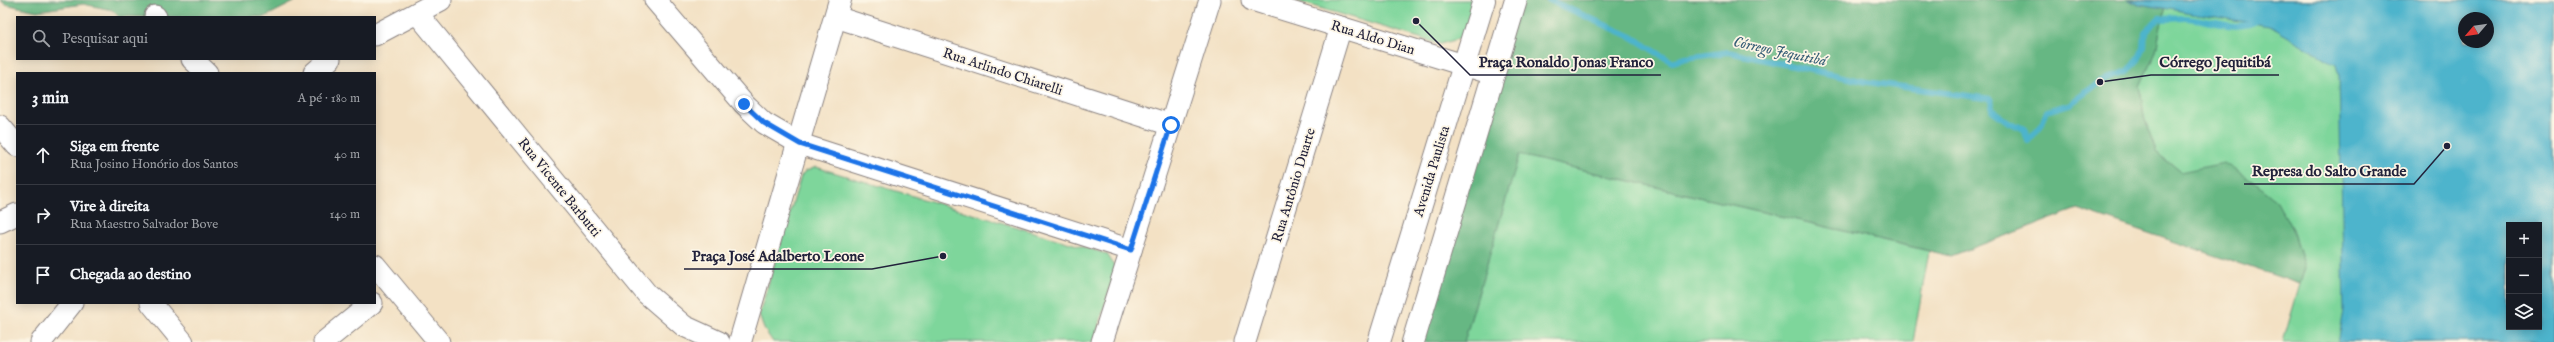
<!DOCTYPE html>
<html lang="pt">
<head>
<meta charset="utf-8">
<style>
  body { margin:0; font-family:"IM FELL English",serif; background:#242831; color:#f1f3f6 }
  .controls { position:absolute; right:12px; bottom:12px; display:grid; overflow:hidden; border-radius:0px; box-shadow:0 2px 10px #0003 }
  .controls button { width:36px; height:36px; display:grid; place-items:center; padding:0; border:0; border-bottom:1px solid #363941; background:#171b24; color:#f1f3f6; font:20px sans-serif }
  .compass { position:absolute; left:2458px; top:12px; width:36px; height:36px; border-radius:50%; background:#171b24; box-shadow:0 2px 10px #0003; rotate:241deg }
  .stop { position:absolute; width:12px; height:12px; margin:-9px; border:3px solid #1a73e8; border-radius:50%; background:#fff }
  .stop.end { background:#1a73e8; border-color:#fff; box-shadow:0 1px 4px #0008 }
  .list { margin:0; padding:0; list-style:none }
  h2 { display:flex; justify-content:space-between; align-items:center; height:52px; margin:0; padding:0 16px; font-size:17px }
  h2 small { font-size:13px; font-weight:400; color:#9ea1a6 }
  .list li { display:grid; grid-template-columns:26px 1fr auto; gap:12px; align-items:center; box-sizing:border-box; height:60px; padding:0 16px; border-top:1px solid #363941 }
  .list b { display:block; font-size:15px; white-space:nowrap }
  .list p { margin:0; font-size:13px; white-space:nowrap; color:#9ea1a6 }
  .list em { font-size:13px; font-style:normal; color:#9ea1a6 }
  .icon { flex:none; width:22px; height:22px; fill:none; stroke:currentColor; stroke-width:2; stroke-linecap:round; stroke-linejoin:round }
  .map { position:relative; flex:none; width:2554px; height:342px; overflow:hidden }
  .search { position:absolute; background:#171b24; box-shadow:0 2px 10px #0003; left:16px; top:16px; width:360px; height:44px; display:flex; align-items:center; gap:10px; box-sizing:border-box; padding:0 14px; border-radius:0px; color:#9ea1a6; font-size:15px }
  .panel { position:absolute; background:#171b24; box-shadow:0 2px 10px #0003; left:16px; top:72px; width:360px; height:232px; border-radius:0px }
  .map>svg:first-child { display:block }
</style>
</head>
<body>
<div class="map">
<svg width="2554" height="342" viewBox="0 0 2554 342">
  <rect width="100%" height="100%" fill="#fcf5e5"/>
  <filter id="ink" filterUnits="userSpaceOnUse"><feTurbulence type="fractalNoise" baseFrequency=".025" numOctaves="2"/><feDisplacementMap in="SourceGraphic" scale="8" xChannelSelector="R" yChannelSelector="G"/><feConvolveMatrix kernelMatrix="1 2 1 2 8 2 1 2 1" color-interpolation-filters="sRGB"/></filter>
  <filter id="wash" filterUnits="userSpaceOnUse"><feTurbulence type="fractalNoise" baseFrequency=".012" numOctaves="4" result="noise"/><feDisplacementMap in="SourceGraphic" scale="16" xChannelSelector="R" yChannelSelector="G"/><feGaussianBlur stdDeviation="0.9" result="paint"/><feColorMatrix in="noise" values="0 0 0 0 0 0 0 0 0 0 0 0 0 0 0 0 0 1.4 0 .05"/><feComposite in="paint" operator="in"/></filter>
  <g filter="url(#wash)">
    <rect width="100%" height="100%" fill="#f3e1c4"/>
    <g fill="#7ed69b" stroke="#507c6b" fill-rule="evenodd">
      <polygon points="1293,0 1477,0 1462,38 1440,44"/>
      <path d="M2166 0H2554V342H2283L2305 267 2294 233 2277 202 2252 181 2180 172 2156 152 2144 117 2140 86 2156 51ZM2464 18H2488V42H2464ZM2509 225H2539V327H2509Z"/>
      <polygon points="1519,155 1929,251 1913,342 1464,342"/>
      <polygon points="816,167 1107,254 1114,265 1114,275 1094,342 773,342 764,329 759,315 801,176 804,172"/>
    </g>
    <g fill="#66b783" stroke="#446c5f">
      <polygon points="0,0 298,0 265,17 119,17 112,10 83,4 37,11 5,4"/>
      <polygon points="1516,0 2166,0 2156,51 2140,86 2144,117 2156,152 2180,172 2224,163 2252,181 2277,201 2294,233 2305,267 2300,284 2077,209 1951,256 1519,155 1464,342 1413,342"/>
    </g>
    <path fill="#4eb4cc" stroke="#386b84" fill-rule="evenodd" d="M2141 0H2554V342H2338L2344 311 2339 76 2336 65 2270 26 2127 2ZM2464 18H2488V42H2464ZM2509 225H2539V327H2509Z"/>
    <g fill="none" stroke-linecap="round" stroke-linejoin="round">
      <path stroke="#4eb4cc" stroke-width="6" d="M1549 0 1632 37 1672 62 1686 58 1728 52 1867 82 1991 99 1992 110 2007 121 2024 129 2028 141 2042 124 2047 111 2070 104 2100 82 2127 71 2138 60 2144 47 2145 32 2159 18C2169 20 2175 18 2184 18 2208 18 2236 34 2258 20"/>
    </g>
  </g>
  <g filter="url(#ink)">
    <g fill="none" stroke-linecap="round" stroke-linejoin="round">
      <defs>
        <g id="minor">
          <polyline points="655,0 744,104 764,123 800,144 1131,250"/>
          <polyline points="1252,0 1493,74"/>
          <polyline points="417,13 647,294 684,326 719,342"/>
          <polyline points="155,16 156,17"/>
          <polyline points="836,17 1171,125"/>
          <polyline points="375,35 441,0"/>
          <polyline points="192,59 207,73"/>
          <polyline points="314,73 330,59"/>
          <polyline points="0,126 17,146"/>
          <polyline points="0,222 17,214"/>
          <polyline points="375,265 439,342"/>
          <polyline points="151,303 183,342"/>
          <polyline points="41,342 72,303"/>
          <polyline points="324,342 372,303"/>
          <polyline points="1102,342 1210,0"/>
          <polyline points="1245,342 1341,27"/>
        </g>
        <g id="tertiary">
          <polyline points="740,342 840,0"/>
          <polyline points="1379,342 1484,0"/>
          <polyline points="1413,342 1516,0"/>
        </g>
      </defs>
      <use href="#minor" stroke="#8a8280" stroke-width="23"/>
      <use href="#tertiary" stroke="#8a8280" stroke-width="24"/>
      <use href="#minor" stroke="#fff" stroke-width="21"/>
      <use href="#tertiary" stroke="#fff" stroke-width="22"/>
    </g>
  </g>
  <g fill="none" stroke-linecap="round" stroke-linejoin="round" filter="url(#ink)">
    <polyline stroke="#1a73e8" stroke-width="5" points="744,104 764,123 800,144 1131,250 1171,125"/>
  </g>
  <g text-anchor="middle" stroke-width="3.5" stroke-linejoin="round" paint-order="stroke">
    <g font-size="14" fill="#22223b" stroke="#fcf5e5">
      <text transform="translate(1373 37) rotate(17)" y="5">Rua Aldo Dian</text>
      <text transform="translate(1003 71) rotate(18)" y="5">Rua Arlindo Chiarelli</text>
      <text transform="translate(1431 171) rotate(-73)" y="5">Avenida Paulista</text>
      <text transform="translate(1293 185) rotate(-73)" y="5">Rua Antônio Duarte</text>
      <text transform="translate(560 187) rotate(51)" y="5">Rua Vicente Barbutti</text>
    </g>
    <g font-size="15" font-style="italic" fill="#345c75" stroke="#fcf5e5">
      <text transform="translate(1780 51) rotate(12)" y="5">Córrego Jequitibá</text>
    </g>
  </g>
  <path fill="none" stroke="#22223b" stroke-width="1.5" d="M1416 21L1470 75H1661M2100 82L2151 75H2279M2447 146L2414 184H2244M943 256L872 269H684"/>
  <g fill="#22223b" stroke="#fcf5e5" stroke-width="1.5">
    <circle cx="1416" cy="21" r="4"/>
    <circle cx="2100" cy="82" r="4"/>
    <circle cx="2447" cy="146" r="4"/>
    <circle cx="943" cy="256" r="4"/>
  </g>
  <g font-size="15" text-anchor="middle" font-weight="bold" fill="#22223b" stroke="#fcf5e5" stroke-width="3.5" stroke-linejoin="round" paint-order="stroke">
    <text x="1566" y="67">Praça Ronaldo Jonas Franco</text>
    <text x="2215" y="67">Córrego Jequitibá</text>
    <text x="2329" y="176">Represa do Salto Grande</text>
    <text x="778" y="261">Praça José Adalberto Leone</text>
  </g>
</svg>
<div class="controls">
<button>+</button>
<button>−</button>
<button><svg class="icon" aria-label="layers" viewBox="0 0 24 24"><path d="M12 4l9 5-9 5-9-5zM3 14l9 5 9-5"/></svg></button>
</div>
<svg class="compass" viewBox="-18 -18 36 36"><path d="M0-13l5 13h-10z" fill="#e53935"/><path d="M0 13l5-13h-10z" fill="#9ea1a6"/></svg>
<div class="stop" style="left:1171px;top:125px"></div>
<div class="stop end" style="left:744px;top:104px"></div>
<div class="search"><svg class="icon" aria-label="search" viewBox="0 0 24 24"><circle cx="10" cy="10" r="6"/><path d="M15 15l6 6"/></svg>Pesquisar aqui</div>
<section class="panel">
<h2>3 min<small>A pé · 180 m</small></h2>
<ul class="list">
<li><svg class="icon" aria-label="ahead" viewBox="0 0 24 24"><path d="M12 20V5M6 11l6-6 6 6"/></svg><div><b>Siga em frente</b><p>Rua Josino Honório dos Santos</p></div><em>40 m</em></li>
<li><svg class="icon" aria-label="right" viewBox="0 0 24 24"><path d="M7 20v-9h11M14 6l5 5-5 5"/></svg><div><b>Vire à direita</b><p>Rua Maestro Salvador Bove</p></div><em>140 m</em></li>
<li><svg class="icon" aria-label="arrive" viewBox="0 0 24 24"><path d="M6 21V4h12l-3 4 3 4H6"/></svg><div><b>Chegada ao destino</b></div></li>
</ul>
</section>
</div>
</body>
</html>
